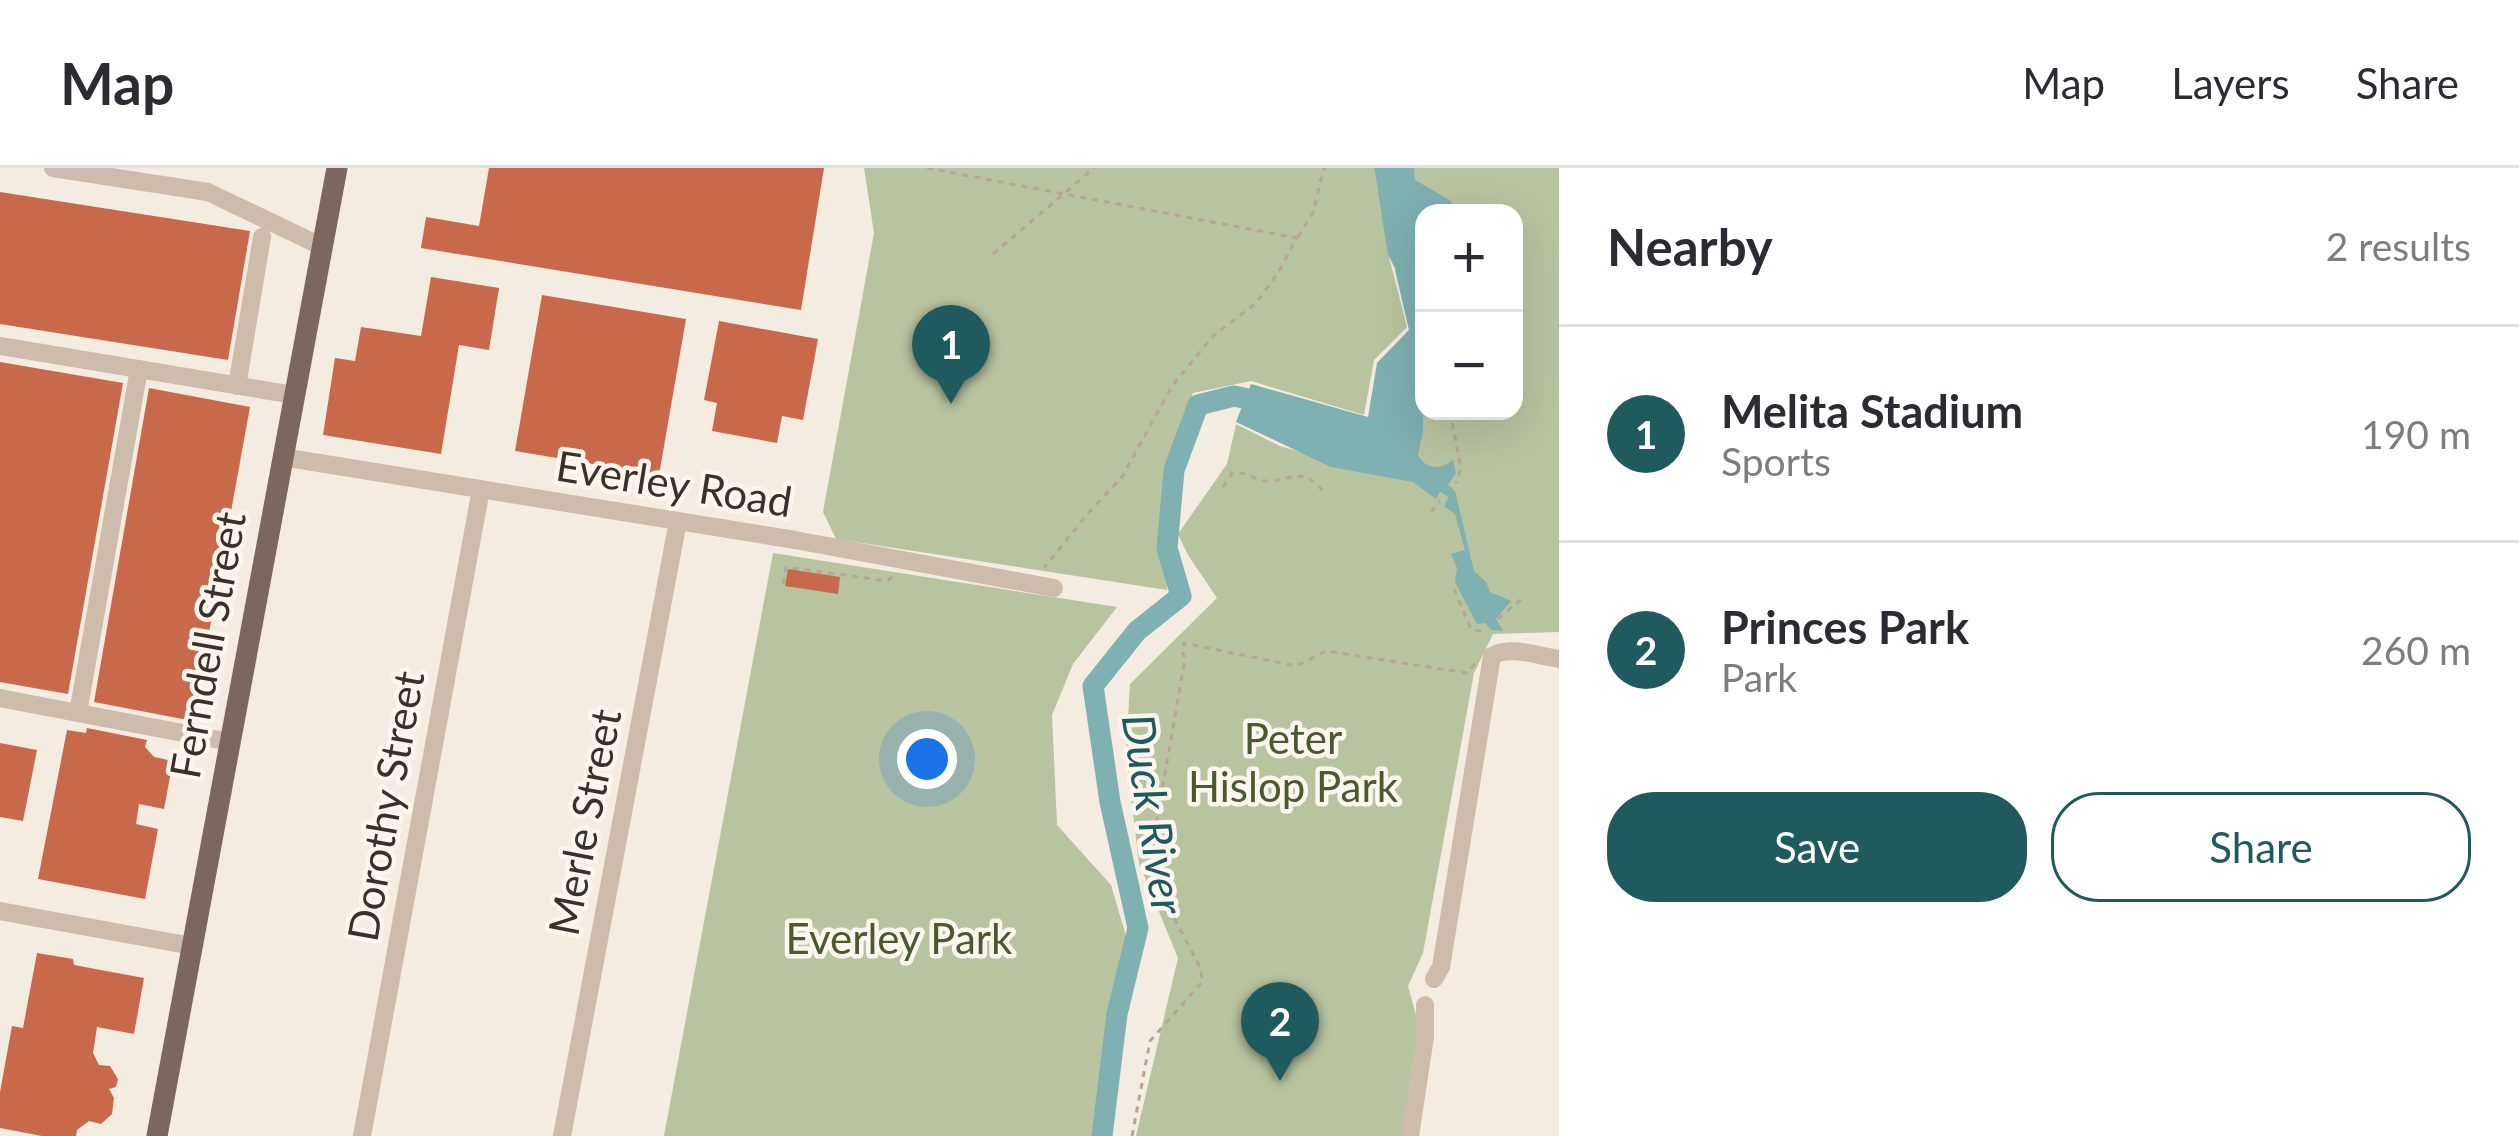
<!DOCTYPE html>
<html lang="en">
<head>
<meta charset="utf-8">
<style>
  body { margin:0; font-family:Lato,sans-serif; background:#f2f2f3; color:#2b2b33 }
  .controls { position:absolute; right:36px; top:36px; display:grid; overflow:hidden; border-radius:24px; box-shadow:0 12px 48px #0002 }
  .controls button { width:108px; height:108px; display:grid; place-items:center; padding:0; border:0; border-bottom:3px solid #e1e1e2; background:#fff; color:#2b2b33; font:60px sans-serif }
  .you { position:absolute; left:927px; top:591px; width:42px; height:42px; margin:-30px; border:9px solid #fff; border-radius:50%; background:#1a73e8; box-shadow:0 0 0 18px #1a73e833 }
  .badge { display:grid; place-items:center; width:78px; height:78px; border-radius:50%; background:#1f5a5e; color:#fff; font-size:39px; font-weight:700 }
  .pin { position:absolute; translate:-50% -99px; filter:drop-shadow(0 3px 6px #0008) }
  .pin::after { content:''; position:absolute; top:63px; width:42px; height:36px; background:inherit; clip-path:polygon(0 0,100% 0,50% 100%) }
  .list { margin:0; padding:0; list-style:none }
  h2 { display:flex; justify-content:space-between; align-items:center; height:156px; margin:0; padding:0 48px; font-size:51px }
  h2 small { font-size:39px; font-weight:400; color:#7c7c81 }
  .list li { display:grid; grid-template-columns:78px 1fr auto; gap:36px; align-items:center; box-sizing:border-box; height:216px; padding:0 48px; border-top:3px solid #e1e1e2 }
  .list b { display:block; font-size:45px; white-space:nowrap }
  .list p { margin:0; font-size:39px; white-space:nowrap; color:#7c7c81 }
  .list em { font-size:39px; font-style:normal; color:#7c7c81 }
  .actions { display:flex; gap:24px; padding:36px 48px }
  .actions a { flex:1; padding:27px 0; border:3px solid #1f5a5e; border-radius:48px; text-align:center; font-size:42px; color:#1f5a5e }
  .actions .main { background:#1f5a5e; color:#fff }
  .map { position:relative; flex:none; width:1559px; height:968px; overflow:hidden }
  header { display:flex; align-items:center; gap:72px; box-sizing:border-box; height:168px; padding:0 60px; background:#fff; border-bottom:3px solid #e1e1e2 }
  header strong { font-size:57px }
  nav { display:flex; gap:66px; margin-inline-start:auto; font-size:42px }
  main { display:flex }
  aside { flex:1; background:#fff }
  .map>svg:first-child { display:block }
</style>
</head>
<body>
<header>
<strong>Map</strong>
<nav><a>Map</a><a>Layers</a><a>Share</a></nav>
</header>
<main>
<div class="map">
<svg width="1559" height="968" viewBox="0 0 1559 968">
  <rect width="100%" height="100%" fill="#f4ebe1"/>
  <g fill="#b8c4a0">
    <polygon points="864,0 1559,0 1559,464 1493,466 1474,505 1423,785 1408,818 1419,858 1402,968 1136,968 1178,790 1139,695 1126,586 1130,516 1217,430 1188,387 1178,366 1227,296 1236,256 1280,278 1354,299 1424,201 1424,243 1514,243 1514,45 1424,45 1424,82 1389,89 1407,159 1374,192 1364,247 1251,213 1193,225 1163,306 1167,422 836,371 823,344 874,65"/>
    <polygon points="773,385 1117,439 1073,496 1052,547 1057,657 1111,717 1136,802 1110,868 1108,946 1100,948 1100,968 664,968"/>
  </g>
  <path fill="#7fb0b2" d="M1389 0H1414L1415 12 1451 33 1454 45H1424L1423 264 1418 287C1426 302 1441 302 1453 292L1456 305 1448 317 1455 323 1474 403 1486 414 1490 424 1511 433 1496 451 1503 463 1491 462 1485 455 1477 456 1455 414 1457 400 1451 386 1465 382 1455 346 1444 338 1449 329 1440 324 1436 331 1413 314 1331 299 1236 254 1251 216 1368 249 1377 195 1409 162 1395 102 1407 89Z"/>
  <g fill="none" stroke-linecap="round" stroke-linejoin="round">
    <g stroke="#7fb0b2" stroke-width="21">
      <polyline points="1385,0 1398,83 1424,134"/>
      <polyline points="1102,968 1117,846 1138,760 1110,634 1093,518 1137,463 1181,428 1167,380 1174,302 1198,237 1234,228 1271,236"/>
    </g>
  </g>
  <g fill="#c8694b">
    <polygon points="489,0 824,0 801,142 421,80 426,49 479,58"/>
    <polygon points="0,24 250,63 228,192 0,156"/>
    <polygon points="431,109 499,120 489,182 459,177 441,286 323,267 335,190 355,193 361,159 421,168"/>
    <polygon points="542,127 686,151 659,307 515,283"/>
    <polygon points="719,153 818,171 803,252 782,248 777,275 712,263 717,235 704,232"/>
    <polygon points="0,194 123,215 68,526 0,514"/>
    <polygon points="149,220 250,239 193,553 94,534"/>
    <polygon points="788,401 840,409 838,426 785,418"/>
    <polygon points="87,560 147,572 145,579 154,589 173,593 164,641 139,636 136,656 158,661 145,731 38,711 67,562 86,565"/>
    <polygon points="0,575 37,582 23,653 0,649"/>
    <polygon points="37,785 73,791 74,797 144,810 134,866 97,859 93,885 99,897 110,898 118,911 116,919 109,921 114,930 112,946 101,956 89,953 77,962 76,968 42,968 0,960 0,924 12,858 23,860"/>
  </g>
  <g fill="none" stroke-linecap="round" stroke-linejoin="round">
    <g stroke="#b9a596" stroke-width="3" stroke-dasharray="6 6" stroke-linecap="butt">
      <polyline points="927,0 1297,70 1278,105 1256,135 1213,168 1172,218 1122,309 1091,342 1044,400"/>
      <polyline points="1298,69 1314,43 1320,14 1325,0"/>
      <polyline points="993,86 1094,0"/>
      <polyline points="1450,243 1461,301 1456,315"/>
      <path d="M1223 319 1232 305C1246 302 1255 314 1269 313 1295 311 1302 299 1323 323"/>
      <polyline points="1431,344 1440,333"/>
      <polyline points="783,416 786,399 887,413 897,405"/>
      <polyline points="1454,421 1471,461 1480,463 1487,460"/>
      <polyline points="1498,451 1525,428"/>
      <polyline points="1132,968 1150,873 1203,813 1198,795 1151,707 1149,697 1185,491 1182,482 1184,475 1296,498 1326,483 1467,505 1475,496"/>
    </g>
    <g stroke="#cdbbac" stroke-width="18">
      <polyline points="53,0 208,24 323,79"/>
      <polyline points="0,178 294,227"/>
      <polyline points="237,218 262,69"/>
      <polyline points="282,289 795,372 1054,420"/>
      <polyline points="0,530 230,574"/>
      <polyline points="78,545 139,201"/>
      <polyline points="0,743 192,778"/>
      <path d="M1434 811 1441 799 1492 488C1510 477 1538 488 1559 491"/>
      <polyline points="362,968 481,321"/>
      <polyline points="562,968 678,353"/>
      <polyline points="1410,968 1425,869 1425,837"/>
    </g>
    <polyline stroke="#7d675c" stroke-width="21" points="157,968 337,0"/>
  </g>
  <g text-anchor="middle" stroke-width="9" stroke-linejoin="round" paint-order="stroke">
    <g font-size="42" fill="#3b302b" stroke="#fbf5ee">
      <text transform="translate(674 316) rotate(9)" y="15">Everley Road</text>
      <text transform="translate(208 477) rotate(-80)" y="15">Ferndell Street</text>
      <text transform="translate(386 638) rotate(-80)" y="15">Dorothy Street</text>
      <text transform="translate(585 654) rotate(-79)" y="15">Merle Street</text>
    </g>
    <g font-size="42" fill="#4a5a2e" stroke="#fbf5ee">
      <text x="1293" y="586">Peter<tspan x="1293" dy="48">Hislop Park</tspan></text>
      <text x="899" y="786">Everley Park</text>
    </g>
    <g font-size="45" font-style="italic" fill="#1f5a5e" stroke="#fbf5ee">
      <text transform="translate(1153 646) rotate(81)" y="16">Duck River</text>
    </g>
  </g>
</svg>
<div class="controls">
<button>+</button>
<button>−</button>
</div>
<div class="you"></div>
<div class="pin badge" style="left:951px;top:236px">1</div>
<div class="pin badge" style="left:1280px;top:913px">2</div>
</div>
<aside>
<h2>Nearby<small>2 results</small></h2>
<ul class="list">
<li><span class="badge">1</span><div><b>Melita Stadium</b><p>Sports</p></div><em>190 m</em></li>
<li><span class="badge">2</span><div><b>Princes Park</b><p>Park</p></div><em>260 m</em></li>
</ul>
<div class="actions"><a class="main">Save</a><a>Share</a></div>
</aside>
</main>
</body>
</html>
